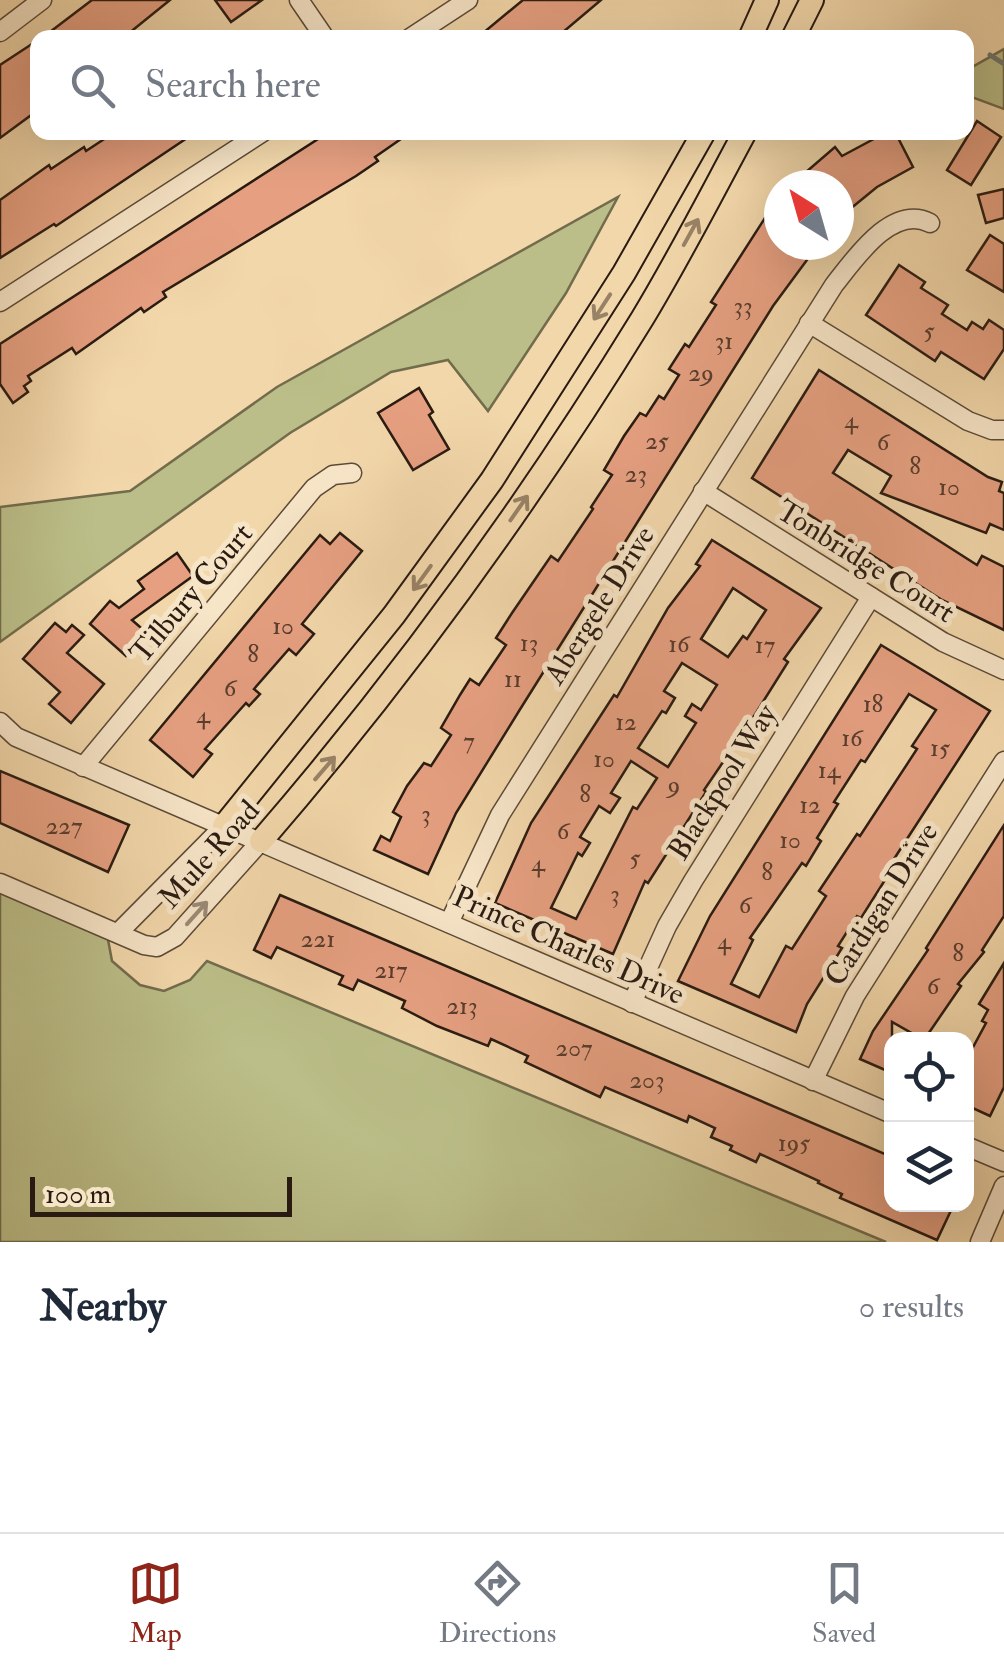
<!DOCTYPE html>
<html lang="en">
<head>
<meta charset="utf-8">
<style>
  body { margin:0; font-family:"IM FELL Double Pica",serif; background:#f2f2f3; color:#1f2937 }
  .controls { position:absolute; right:30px; bottom:30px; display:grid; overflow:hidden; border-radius:20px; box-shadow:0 10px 40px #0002 }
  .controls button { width:90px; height:90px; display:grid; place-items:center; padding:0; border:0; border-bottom:2px solid #e0e1e3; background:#fff; color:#1f2937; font:50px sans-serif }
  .compass { position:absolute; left:764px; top:170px; width:90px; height:90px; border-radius:50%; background:#fff; box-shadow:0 10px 40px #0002; rotate:323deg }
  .scale { position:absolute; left:30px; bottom:25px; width:262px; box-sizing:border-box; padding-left:10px; border:5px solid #2a1b12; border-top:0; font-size:28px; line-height:35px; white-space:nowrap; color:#2a1b12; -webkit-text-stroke:8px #f7e5c8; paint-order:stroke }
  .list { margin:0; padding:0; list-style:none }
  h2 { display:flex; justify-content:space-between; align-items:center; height:130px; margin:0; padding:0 40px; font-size:42px }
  h2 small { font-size:32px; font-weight:400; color:#747a83 }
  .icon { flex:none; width:55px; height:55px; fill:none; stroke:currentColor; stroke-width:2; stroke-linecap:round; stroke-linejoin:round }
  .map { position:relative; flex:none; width:1004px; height:1242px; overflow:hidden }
  .search { position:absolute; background:#fff; box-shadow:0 10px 40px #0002; left:30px; right:30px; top:30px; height:110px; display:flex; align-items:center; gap:25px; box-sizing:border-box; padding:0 35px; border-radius:20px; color:#747a83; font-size:38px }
  .sheet { height:290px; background:#fff }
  nav { display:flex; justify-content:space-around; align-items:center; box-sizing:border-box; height:140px; border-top:2px solid #e0e1e3; background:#fff; font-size:28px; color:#747a83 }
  nav a { display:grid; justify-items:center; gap:5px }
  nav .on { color:#8f2418 }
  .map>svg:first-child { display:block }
</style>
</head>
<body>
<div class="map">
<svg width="1004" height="1242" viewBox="0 0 1004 1242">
  <rect width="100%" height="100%" fill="#f2d7aa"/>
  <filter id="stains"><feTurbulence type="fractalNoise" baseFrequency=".002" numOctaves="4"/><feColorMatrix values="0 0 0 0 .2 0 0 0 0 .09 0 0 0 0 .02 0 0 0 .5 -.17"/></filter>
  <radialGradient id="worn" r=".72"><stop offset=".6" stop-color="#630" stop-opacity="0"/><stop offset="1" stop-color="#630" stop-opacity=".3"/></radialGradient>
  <g fill="#bbbe88" stroke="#726c4d" stroke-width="2.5">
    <polygon points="1004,49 1004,109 966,95 967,70"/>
    <polygon points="618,197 566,293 488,411 448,360 391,372 290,433 0,642 0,507 130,491 277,387"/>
    <polygon points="0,875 104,918 112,961 140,985 164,991 190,980 207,961 886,1242 0,1242"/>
  </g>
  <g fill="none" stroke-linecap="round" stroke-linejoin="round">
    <polyline stroke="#6e7970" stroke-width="5" points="990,55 1004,64"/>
  </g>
  <g fill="#e6a081" stroke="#2a1b12" stroke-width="2.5" fill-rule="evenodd">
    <polygon points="92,0 170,0 123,38 42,38"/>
    <polygon points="215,0 262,0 231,22"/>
    <polygon points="523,0 601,0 556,38 477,38"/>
    <polygon points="38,40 38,110 0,138 0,65"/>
    <polygon points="977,121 1001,137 971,185 947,170"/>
    <polygon points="115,132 196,132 56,226 54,224 0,258 0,200 49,165 51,169 84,147 86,151"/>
    <polygon points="329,132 411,132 375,157 378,161 356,176 163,292 166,297 144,312 141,308 76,354 72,348 28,376 31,381 24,386 28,392 13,403 0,384 0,344"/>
    <polygon points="887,132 895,132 913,167 877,187 839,218 839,185 791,185 835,147 842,156"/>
    <polygon points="1004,189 1004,218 986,223 978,195"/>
    <polygon points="765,218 779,230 779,245 818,245 773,306 519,711 456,813 428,874 374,850 381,836 390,841 401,817 393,812 407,786 424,763 431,766 451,735 441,728 460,695 470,679 479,685 506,645 496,638 512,613 551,556 558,561 593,509 591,507 612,475 604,470 624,436 640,413 646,416 659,396 664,399 679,375 669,369 685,344 689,347 716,305 711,302"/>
    <polygon points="990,235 1004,244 1004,292 967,270"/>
    <polygon points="899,265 925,282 921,288 948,305 942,314 967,330 972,322 983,329 989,320 1004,330 1004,349 984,379 941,352 935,361 866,315"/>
    <polygon points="819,370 988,477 1002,482 999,491 1004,493 1004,530 990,524 986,533 881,493 891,476 848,450 833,473 977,565 982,556 1004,567 1004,630 942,600 752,478"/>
    <polygon points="419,388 433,412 429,415 449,449 413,470 378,413"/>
    <polygon points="340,533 362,551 302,624 314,634 296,655 289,649 254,689 260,694 249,706 246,703 205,749 212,754 193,777 150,740 320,535 330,544"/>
    <path d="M712 540 821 608 784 659 788 662 749 724 704 790 706 792 648 883 645 881 613 954 495 903 531 823 614 695 617 697 668 608 700 566 696 564ZM733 588 766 610 747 639 743 636 728 657 701 639ZM682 663 717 685 701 710 692 704 685 716 696 723 668 767 638 748 662 711 666 713 675 698 664 691ZM631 761 657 778 637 809 633 807 576 919 551 908 578 853 582 856 590 843 580 837 599 806 610 813 620 798 611 793Z"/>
    <polygon points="177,553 193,576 132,620 147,633 126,656 90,624 110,601 119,608 144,589 138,581"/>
    <polygon points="55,623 66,632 72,625 84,635 67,653 104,684 71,723 49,704 60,692 23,659"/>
    <path d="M881 645 990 711 894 859 897 861 861 918 857 916 838 946 842 948 807 1004 796 1032 678 981 710 916ZM909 694 936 710 912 746 917 749 860 836 857 834 819 891 826 896 792 949 786 946 759 997 731 984 753 940 750 938 802 863 806 866 821 841 817 838 838 804 834 802 861 760 865 762Z"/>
    <polygon points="0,771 129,825 108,872 0,823"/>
    <polygon points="1004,825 1004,916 982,950 984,952 958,984 961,986 924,1040 892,1022 892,1073 860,1059 873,1031 928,950 926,948"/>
    <polygon points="280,895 892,1157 892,1204 954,1204 937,1240 840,1198 842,1194 818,1183 819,1181 760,1154 756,1162 730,1150 732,1146 711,1137 715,1128 689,1116 687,1122 605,1087 600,1097 525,1062 528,1056 491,1039 488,1046 437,1026 402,1008 405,1001 358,980 353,990 339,984 343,976 277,947 271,958 254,950"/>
    <polygon points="1004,963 1004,1087 990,1116 966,1105 966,1046 972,1049 986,1023 982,1021 988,1010 979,1004"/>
  </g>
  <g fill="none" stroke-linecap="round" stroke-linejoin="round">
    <defs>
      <g id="minor">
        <polyline points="299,0 325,38"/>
        <polyline points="0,32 42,0"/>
        <polyline points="410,38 468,0"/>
        <polyline points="0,302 263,132"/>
        <polyline points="809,323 968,421 992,430 1004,430"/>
        <polyline points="703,491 943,642 1004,670"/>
        <polyline points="0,722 16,737 892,1114"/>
        <polyline points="83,767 314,488 333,475 352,473"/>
        <polyline points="0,883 144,945 157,947 175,937 261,841"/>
        <path d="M449 923 500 815 834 285C854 260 892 203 930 223"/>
        <polyline points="118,933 224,826"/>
        <polyline points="632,1003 667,926 693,881 871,597"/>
        <polyline points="813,1081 855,996 1004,761"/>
        <polyline points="966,1146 1004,1162"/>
        <polyline points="980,1242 1004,1186"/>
      </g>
      <g id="major">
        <polyline points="750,38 767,0"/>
        <polyline points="793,38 812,0"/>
        <polyline points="224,826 394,615 492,480 624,273 704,132"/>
        <path d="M261 841C402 678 529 503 642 319 679 258 711 195 745 132"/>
      </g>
    </defs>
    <use href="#minor" stroke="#5c4a38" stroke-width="21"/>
    <use href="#major" stroke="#2a1b12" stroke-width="26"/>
    <use href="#minor" stroke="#f7e5c8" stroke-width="18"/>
    <use href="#major" stroke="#f2d7aa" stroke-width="22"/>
  </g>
  <defs><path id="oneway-shaft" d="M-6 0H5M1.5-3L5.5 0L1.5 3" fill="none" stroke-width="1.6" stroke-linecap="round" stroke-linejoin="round" transform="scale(2.5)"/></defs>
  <g stroke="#988266">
    <use href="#oneway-shaft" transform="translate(691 232) rotate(-61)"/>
    <use href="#oneway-shaft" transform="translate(602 307) rotate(123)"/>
    <use href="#oneway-shaft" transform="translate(519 508) rotate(-55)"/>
    <use href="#oneway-shaft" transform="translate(422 578) rotate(126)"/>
    <use href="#oneway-shaft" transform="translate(325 768) rotate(-49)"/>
  </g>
  <use stroke="#9b8a76" href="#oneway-shaft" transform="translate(197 913) rotate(-48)"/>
  <g text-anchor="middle" stroke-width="10" stroke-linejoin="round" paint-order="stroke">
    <g font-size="25" fill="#593c2e">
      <text x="743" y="314">33</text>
      <text x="929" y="339">5</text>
      <text x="724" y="349">31</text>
      <text x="701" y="381">29</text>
      <text x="851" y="428">4</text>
      <text x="657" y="449">25</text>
      <text x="883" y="450">6</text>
      <text x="915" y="474">8</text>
      <text x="636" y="482">23</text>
      <text x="949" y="495">10</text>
      <text x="283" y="634">10</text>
      <text x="529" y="651">13</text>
      <text x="679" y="652">16</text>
      <text x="765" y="653">17</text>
      <text x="253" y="662">8</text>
      <text x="513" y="687">11</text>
      <text x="230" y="696">6</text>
      <text x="873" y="712">18</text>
      <text x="203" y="723">4</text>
      <text x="626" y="730">12</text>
      <text x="852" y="746">16</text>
      <text x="469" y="749">7</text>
      <text x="940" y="756">15</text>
      <text x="604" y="767">10</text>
      <text x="829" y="778">14</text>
      <text x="674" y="793">9</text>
      <text x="585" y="802">8</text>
      <text x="810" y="813">12</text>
      <text x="426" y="822">3</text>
      <text x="64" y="834">227</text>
      <text x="563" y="839">6</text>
      <text x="790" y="848">10</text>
      <text x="635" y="866">5</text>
      <text x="538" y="871">4</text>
      <text x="767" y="880">8</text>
      <text x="615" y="902">3</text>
      <text x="745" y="913">6</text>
      <text x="318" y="947">221</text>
      <text x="724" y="949">4</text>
      <text x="958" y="961">8</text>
      <text x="391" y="978">217</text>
      <text x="933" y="994">6</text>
      <text x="462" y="1014">213</text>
      <text x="574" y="1056">207</text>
      <text x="647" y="1088">203</text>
      <text x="794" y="1151">195</text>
    </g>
    <g font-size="30" fill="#2a1b12" stroke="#f7e5c8">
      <text transform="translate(866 561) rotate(32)" y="10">Tonbridge Court</text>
      <text transform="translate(191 593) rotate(-50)" y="10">Tilbury Court</text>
      <text transform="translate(599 605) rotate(-58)" y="10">Abergele Drive</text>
      <text transform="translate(722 782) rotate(-58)" y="10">Blackpool Way</text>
      <text transform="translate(209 854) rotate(-48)" y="10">Mule Road</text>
      <text transform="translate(881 904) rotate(-58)" y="10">Cardigan Drive</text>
      <text transform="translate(569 945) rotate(24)" y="10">Prince Charles Drive</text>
    </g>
  </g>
  <rect width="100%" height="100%" filter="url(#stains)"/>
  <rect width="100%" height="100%" fill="url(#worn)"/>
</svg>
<div class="controls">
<button><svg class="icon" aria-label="locate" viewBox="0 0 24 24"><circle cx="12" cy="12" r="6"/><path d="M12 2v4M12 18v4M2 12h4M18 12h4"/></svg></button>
<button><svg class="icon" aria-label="layers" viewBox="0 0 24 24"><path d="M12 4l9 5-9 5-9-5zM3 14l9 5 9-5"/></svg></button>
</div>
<svg class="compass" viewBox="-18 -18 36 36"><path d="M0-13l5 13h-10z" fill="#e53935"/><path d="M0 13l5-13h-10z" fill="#747a83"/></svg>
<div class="scale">100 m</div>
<div class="search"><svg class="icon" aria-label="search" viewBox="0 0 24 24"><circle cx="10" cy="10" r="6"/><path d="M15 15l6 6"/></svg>Search here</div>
</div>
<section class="sheet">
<h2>Nearby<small>0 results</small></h2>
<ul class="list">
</ul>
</section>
<nav>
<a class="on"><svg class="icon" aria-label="map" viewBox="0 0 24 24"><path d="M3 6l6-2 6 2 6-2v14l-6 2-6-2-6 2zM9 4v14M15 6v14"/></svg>Map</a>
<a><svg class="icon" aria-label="directions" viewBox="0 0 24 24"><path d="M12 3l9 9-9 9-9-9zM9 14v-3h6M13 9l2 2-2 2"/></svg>Directions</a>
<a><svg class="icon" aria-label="saved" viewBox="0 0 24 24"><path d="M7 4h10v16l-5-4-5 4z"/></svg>Saved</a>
</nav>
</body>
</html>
